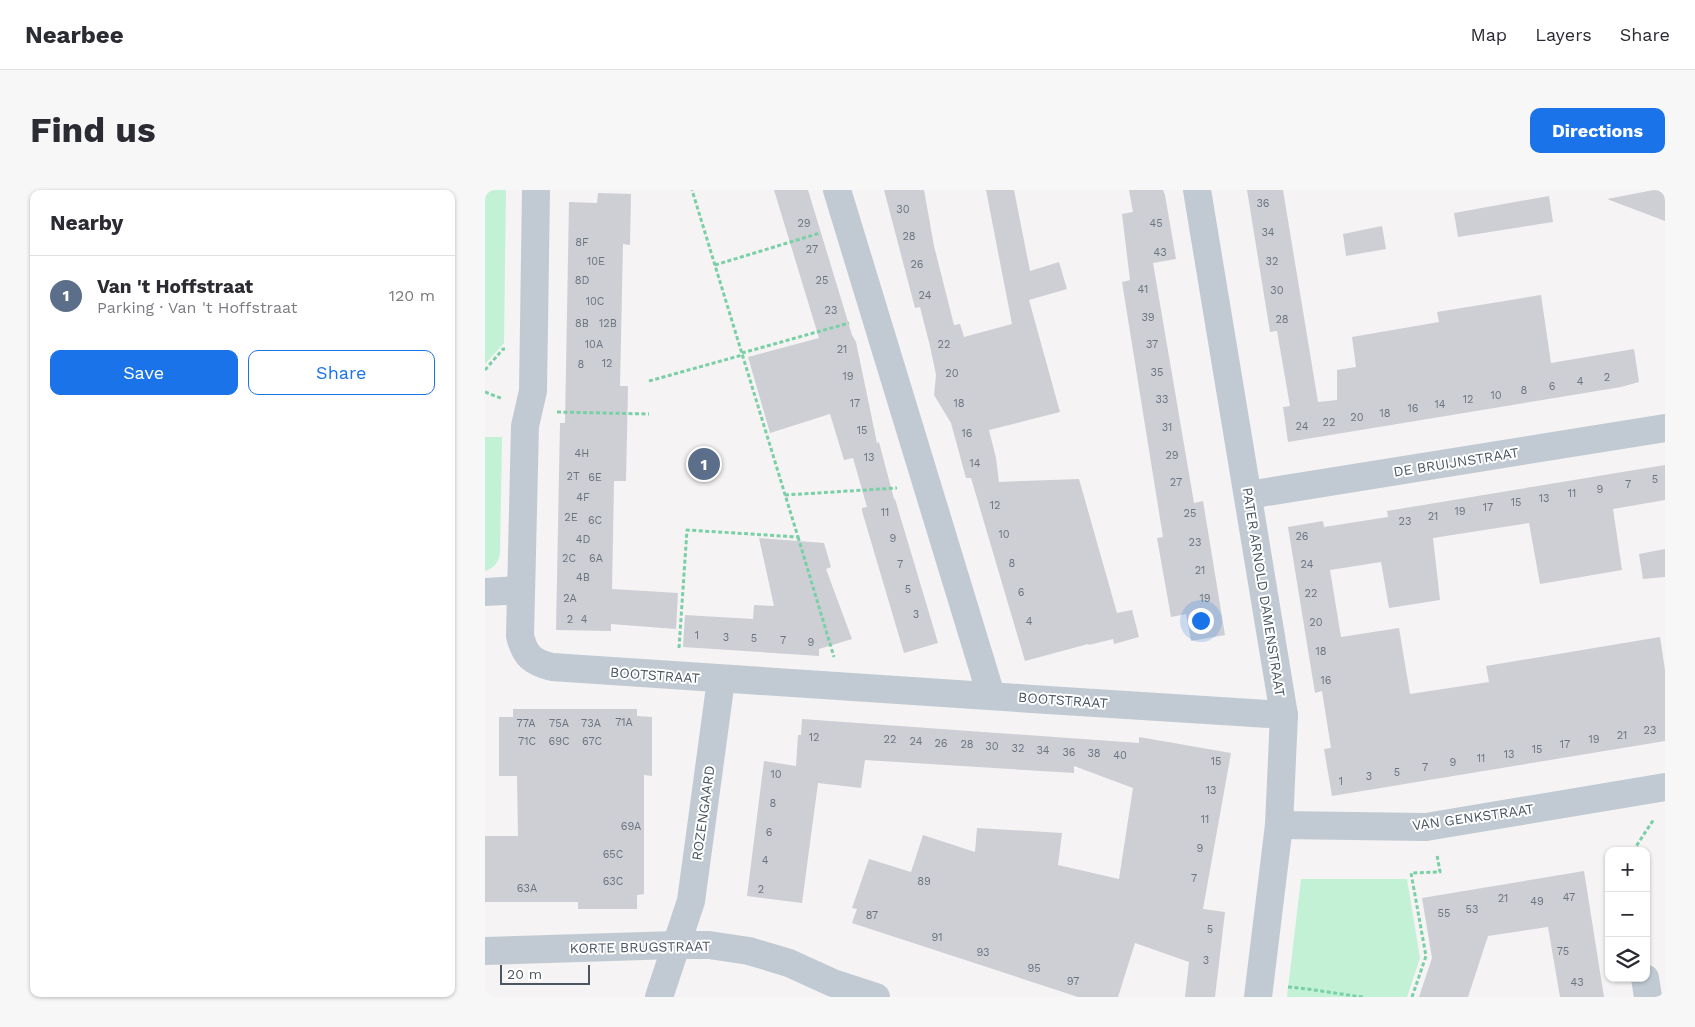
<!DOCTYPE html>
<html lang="en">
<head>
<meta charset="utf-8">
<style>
  body { margin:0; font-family:"Work Sans",sans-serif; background:#f7f7f7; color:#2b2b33 }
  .controls { position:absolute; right:15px; bottom:15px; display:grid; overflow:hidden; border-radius:10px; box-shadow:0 1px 4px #0004 }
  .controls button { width:45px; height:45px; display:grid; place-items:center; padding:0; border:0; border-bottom:1px solid #e1e1e2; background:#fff; color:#2b2b33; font:25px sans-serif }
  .scale { position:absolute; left:15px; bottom:12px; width:90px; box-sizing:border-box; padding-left:5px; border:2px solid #4a5661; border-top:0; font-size:14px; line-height:18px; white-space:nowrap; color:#4a5661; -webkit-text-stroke:4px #fff; paint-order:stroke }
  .you { position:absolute; left:715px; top:430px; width:18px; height:18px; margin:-12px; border:4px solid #fff; border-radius:50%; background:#1a73e8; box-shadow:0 0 0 8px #1a73e833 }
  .badge { display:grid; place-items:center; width:32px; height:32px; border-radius:50%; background:#1a73e8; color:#fff; font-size:16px; font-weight:700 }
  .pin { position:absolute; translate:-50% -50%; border:2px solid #fff; box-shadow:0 1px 5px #0006 }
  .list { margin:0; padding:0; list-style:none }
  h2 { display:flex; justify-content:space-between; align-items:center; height:65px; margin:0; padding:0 20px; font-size:21px }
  h2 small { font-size:16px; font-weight:400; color:#7c7c81 }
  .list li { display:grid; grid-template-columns:32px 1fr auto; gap:15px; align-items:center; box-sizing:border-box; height:80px; padding:0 20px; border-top:1px solid #e1e1e2 }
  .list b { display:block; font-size:19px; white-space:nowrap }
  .list p { margin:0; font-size:16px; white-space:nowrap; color:#7c7c81 }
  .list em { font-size:16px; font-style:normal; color:#7c7c81 }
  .actions { display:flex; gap:10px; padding:15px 20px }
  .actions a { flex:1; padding:11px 0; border:1px solid #1a73e8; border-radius:10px; text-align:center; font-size:18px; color:#1a73e8 }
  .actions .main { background:#1a73e8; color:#fff }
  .icon { flex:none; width:28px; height:28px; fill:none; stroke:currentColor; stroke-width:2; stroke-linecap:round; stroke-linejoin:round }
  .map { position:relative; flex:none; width:1180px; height:807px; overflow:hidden; border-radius:10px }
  header { display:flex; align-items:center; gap:30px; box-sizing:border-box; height:70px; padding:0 25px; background:#fff; border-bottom:1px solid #e1e1e2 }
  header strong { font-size:24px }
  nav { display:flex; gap:28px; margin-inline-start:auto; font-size:18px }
  .intro { display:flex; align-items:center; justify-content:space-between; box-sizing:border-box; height:120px; padding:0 30px }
  h1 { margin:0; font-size:35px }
  .button { padding:12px 22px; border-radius:10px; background:#1a73e8; color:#fff; font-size:18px; font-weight:700 }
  main { display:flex; gap:30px; padding:0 30px }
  aside { flex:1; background:#fff; border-radius:10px; box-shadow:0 1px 4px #0004 }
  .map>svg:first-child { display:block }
</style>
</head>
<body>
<header>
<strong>Nearbee</strong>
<nav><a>Map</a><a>Layers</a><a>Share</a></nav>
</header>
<div class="intro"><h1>Find us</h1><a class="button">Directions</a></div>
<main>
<aside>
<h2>Nearby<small></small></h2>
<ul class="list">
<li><span class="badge" style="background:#5c6f8a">1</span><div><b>Van 't Hoffstraat</b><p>Parking · Van 't Hoffstraat</p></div><em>120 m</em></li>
</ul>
<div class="actions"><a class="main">Save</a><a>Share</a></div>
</aside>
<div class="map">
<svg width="1180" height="807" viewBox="0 0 1180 807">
  <rect width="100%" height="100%" fill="#f5f3f3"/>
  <g fill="#c3f1d5">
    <polygon points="0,0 21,0 19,153 0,174"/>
    <path d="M0 247H17L15 364C13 373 9 378 0 381Z"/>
    <polygon points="816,689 922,689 935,768 922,807 802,807"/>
  </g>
  <g fill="#cdcfd5">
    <polygon points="289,0 323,0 367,145 371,152 392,253 394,252 409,309 410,309 453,453 419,463 377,321 377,318 382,317 368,268 359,270 345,224 285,243 263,167 334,148"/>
    <polygon points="399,0 439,0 449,56 469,135 475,134 479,147 527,134 501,0 529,0 545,81 574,72 582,99 544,110 575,222 504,240 511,268 514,292 594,289 632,423 647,420 654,447 629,454 628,449 604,455 603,454 540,471 486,288 481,288 466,233 449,205 451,185 445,156 435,117 430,118"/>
    <polygon points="644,0 678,0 680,5 691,69 668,73 709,313 718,311 740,445 706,451 701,424 686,427 672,348 678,347 637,92 645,90 637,24 648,22"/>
    <polygon points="762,0 798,0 833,212 852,210 852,180 871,177 867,147 954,132 952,122 1056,105 1066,173 1149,159 1154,192 1136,197 803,252 798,217 805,216 792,141 785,142"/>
    <polygon points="1169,0 1180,0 1180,31 1122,9"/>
    <polygon points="113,3 146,4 145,55 138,54 135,196 143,196 141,291 129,291 127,399 193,403 191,439 126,434 126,441 71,440 75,233 80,233 84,12 112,13"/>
    <polygon points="1064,6 1068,32 973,47 969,23"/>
    <polygon points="897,36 901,59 861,66 858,44"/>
    <polygon points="1180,275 1180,310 1128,319 1137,380 1055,394 1044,333 948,348 955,410 904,418 896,372 845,380 856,447 914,438 925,504 1004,492 1001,476 1175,447 1180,480 1180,551 847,606 839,559 846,558 837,501 830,503 803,337 838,331 839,337 903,327 902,321"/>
    <polygon points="274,348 339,353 346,377 341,379 367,449 334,459 334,466 198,457 200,425 268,429 269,415 289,416"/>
    <polygon points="1180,359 1180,387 1158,389 1154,364"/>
    <polygon points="28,519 152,519 152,526 167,527 167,586 159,585 159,704 152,705 152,719 93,719 93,712 0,712 0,646 33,646 32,586 14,586 14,527 28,527"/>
    <polygon points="317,529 654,553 654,547 746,563 718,719 740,722 730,807 700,807 704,772 650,753 633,807 593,807 367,733 372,719 367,718 384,669 426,682 438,645 490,662 492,638 577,643 573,675 634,689 648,598 589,576 589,583 380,570 376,598 333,593 317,713 262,706 279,571 311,576 313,545 316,545"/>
    <polygon points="1099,681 1119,807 1075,807 1063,737 1003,746 983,807 934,807 947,768 937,708"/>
  </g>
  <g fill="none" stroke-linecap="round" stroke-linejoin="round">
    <g stroke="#7ad0a6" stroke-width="3" stroke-dasharray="4 2.5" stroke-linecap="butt">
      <polyline points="230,75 335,43"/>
      <polyline points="0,180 18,159 20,159"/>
      <polyline points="164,191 254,166 257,163 364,133"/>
      <polyline points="0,202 18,209"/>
      <polyline points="72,222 164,224"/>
      <polyline points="300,305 412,298"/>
      <polyline points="313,347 349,467"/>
      <polyline points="194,458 202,340 313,347 207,0"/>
      <polyline points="1148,661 1169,629"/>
      <path d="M803 797C828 799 853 804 878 807"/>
      <polyline points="927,807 941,766 926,683 955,682 952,665"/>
    </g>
    <g stroke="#c1cad2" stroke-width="28">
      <path d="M51 0 48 201 40 236 35 446C40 466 47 472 67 477 311 495 555 509 799 525"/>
      <polyline points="352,0 506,505"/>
      <polyline points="712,0 799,525 794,635 773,807"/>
      <polyline points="763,305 1180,238"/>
      <polyline points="0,402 36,400"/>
      <polyline points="794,635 941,637 1180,597"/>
      <polyline points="0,761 191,755 224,755 264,761 304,773 348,793 391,807"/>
      <polyline points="1160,788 1163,807"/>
      <polyline points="174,807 206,711 236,490"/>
    </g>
  </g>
  <g text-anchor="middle" stroke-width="4" stroke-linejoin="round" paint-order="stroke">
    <g font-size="11" fill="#6b747e">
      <text x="778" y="17">36</text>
      <text x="418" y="23">30</text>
      <text x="319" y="37">29</text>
      <text x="671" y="37">45</text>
      <text x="783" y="46">34</text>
      <text x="424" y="50">28</text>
      <text x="97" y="56">8F</text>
      <text x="327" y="63">27</text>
      <text x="675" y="66">43</text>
      <text x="111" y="75">10E</text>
      <text x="787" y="75">32</text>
      <text x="432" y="78">26</text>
      <text x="97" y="94">8D</text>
      <text x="337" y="94">25</text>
      <text x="658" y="103">41</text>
      <text x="792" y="104">30</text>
      <text x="440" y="109">24</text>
      <text x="110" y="115">10C</text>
      <text x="346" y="124">23</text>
      <text x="663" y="131">39</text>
      <text x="797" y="133">28</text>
      <text x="97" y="137">8B</text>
      <text x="123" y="137">12B</text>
      <text x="109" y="158">10A</text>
      <text x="459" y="158">22</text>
      <text x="667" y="158">37</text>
      <text x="357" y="163">21</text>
      <text x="122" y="177">12</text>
      <text x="96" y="178">8</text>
      <text x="672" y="186">35</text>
      <text x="467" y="187">20</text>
      <text x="363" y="190">19</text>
      <text x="1122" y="191">2</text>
      <text x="1095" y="195">4</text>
      <text x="1067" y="200">6</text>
      <text x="1039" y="204">8</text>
      <text x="1011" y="209">10</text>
      <text x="677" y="213">33</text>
      <text x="983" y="213">12</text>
      <text x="370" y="217">17</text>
      <text x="474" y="217">18</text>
      <text x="955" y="218">14</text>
      <text x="928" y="222">16</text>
      <text x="900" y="227">18</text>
      <text x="872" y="231">20</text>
      <text x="844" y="236">22</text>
      <text x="817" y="240">24</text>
      <text x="682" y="241">31</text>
      <text x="377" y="244">15</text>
      <text x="482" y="247">16</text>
      <text x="97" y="267">4H</text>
      <text x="687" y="269">29</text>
      <text x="384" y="271">13</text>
      <text x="490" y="277">14</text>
      <text x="88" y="290">2T</text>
      <text x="110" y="291">6E</text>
      <text x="1170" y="293">5</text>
      <text x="691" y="296">27</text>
      <text x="1143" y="298">7</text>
      <text x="1115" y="303">9</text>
      <text x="1087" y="307">11</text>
      <text x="98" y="311">4F</text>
      <text x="1059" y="312">13</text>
      <text x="1031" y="316">15</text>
      <text x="510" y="319">12</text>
      <text x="1003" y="321">17</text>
      <text x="975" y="325">19</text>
      <text x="400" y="326">11</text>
      <text x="705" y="327">25</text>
      <text x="948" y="330">21</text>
      <text x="86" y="331">2E</text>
      <text x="110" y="334">6C</text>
      <text x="920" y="335">23</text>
      <text x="519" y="348">10</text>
      <text x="817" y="350">26</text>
      <text x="408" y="352">9</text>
      <text x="98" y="353">4D</text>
      <text x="710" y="356">23</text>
      <text x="84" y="372">2C</text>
      <text x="111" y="372">6A</text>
      <text x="527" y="377">8</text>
      <text x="415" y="378">7</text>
      <text x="822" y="378">24</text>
      <text x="715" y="384">21</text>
      <text x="98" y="391">4B</text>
      <text x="423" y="403">5</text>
      <text x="536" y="406">6</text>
      <text x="826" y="407">22</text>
      <text x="85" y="412">2A</text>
      <text x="720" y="412">19</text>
      <text x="431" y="428">3</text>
      <text x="85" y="433">2</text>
      <text x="99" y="433">4</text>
      <text x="544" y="435">4</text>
      <text x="831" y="436">20</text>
      <text x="212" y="449">1</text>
      <text x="241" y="451">3</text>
      <text x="269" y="452">5</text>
      <text x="298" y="454">7</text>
      <text x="326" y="456">9</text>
      <text x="836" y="465">18</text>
      <text x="841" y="494">16</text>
      <text x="139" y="536">71A</text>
      <text x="41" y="537">77A</text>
      <text x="74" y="537">75A</text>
      <text x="106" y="537">73A</text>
      <text x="1165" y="544">23</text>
      <text x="1137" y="549">21</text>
      <text x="329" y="551">12</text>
      <text x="405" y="553">22</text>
      <text x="1109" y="553">19</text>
      <text x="42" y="555">71C</text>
      <text x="74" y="555">69C</text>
      <text x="107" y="555">67C</text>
      <text x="431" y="555">24</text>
      <text x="456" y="557">26</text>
      <text x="482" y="558">28</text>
      <text x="1080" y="558">17</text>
      <text x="507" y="560">30</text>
      <text x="533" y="562">32</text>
      <text x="1052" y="563">15</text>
      <text x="558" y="564">34</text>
      <text x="584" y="566">36</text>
      <text x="609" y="567">38</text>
      <text x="1024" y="568">13</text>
      <text x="635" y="569">40</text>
      <text x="996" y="572">11</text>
      <text x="731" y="575">15</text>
      <text x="968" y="576">9</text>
      <text x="940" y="581">7</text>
      <text x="912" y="586">5</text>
      <text x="291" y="588">10</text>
      <text x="884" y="590">3</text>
      <text x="856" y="595">1</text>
      <text x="726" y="604">13</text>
      <text x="288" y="617">8</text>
      <text x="720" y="633">11</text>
      <text x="146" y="640">69A</text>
      <text x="284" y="646">6</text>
      <text x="715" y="662">9</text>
      <text x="128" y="668">65C</text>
      <text x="280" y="674">4</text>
      <text x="709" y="692">7</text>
      <text x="128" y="695">63C</text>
      <text x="439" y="695">89</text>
      <text x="42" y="702">63A</text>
      <text x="276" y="703">2</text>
      <text x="1084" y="711">47</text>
      <text x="1018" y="712">21</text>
      <text x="1052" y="715">49</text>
      <text x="987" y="723">53</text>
      <text x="959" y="727">55</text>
      <text x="387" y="729">87</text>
      <text x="725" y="743">5</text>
      <text x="452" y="751">91</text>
      <text x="1078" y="765">75</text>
      <text x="498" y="766">93</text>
      <text x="721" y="774">3</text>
      <text x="549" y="782">95</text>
      <text x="588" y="795">97</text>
      <text x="1092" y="796">43</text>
    </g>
    <g font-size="14" fill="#4a5661" stroke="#fff">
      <text transform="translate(971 272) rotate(-9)" y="5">DE BRUIJNSTRAAT</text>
      <text transform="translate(779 402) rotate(81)" y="5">PATER ARNOLD DAMENSTRAAT</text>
      <text transform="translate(170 485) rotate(4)" y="5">BOOTSTRAAT</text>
      <text transform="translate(578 510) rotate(4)" y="5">BOOTSTRAAT</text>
      <text transform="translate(218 623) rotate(-82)" y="5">ROZENGAARD</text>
      <text transform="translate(988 627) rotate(-8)" y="5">VAN GENKSTRAAT</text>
      <text transform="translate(155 757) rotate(-1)" y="5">KORTE BRUGSTRAAT</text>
    </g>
  </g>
</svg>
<div class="controls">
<button>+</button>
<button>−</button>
<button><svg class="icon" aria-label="layers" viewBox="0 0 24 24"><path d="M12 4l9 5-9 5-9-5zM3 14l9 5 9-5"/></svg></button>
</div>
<div class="scale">20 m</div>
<div class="you"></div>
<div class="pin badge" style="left:219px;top:274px;background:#5c6f8a">1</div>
</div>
</main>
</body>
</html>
